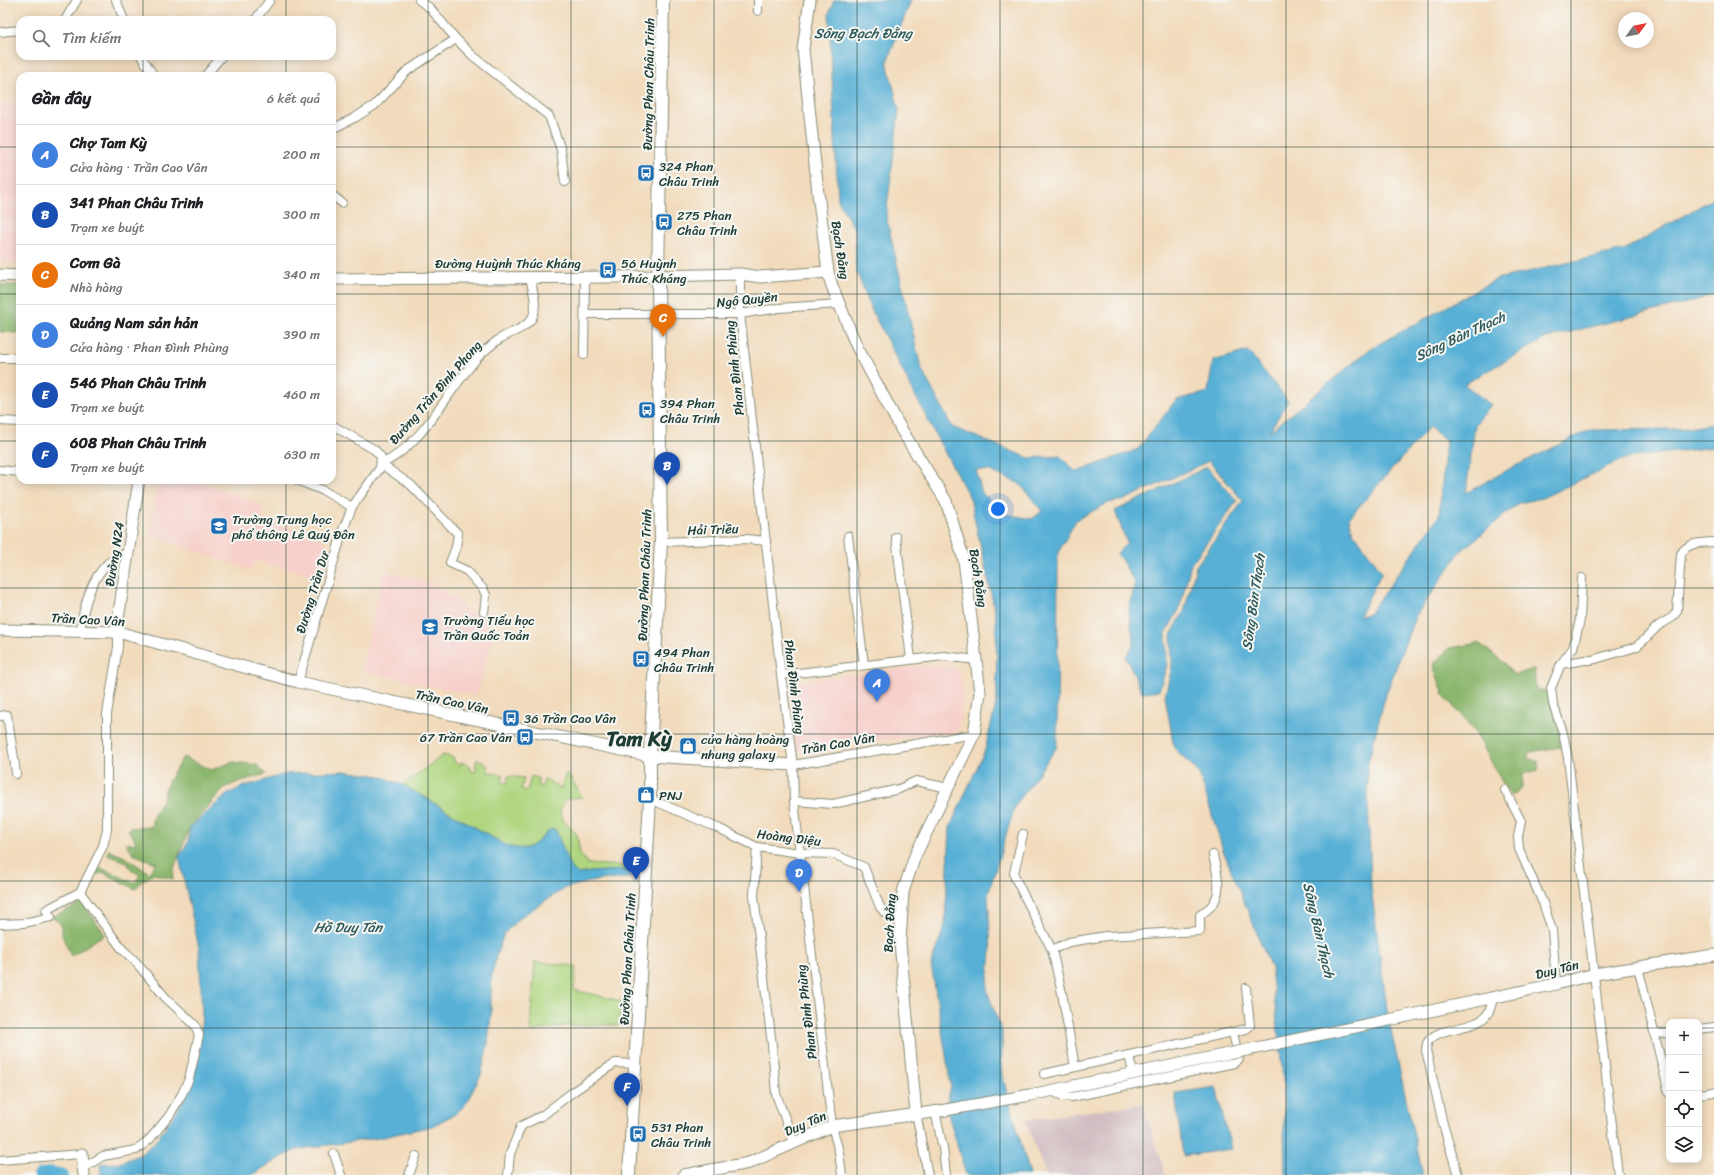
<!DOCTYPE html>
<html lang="vi">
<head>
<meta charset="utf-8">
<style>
  body { margin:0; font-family:Sriracha,sans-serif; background:#f6f6f6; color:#202124 }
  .controls { position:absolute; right:12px; bottom:12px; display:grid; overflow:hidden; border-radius:8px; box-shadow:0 2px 10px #0003 }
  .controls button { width:36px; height:36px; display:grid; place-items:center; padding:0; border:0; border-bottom:1px solid #e0e0e0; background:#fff; color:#202124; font:20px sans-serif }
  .compass { position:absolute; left:1618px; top:12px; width:36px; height:36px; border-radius:50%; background:#fff; box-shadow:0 2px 10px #0003; rotate:57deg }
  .you { position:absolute; left:998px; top:509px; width:14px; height:14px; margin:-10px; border:3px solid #fff; border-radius:50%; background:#1a73e8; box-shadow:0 0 0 6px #1a73e833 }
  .badge { display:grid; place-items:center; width:26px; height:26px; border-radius:50%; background:#0f766e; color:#fff; font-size:13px; font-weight:700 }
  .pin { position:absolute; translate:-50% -33px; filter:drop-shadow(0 1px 2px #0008) }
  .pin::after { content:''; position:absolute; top:21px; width:14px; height:12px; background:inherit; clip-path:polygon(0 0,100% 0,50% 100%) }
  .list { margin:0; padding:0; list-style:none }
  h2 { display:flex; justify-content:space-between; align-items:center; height:52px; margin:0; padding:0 16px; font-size:17px }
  h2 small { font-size:13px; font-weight:400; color:#757577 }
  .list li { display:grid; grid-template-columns:26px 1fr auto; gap:12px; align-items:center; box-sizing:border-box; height:60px; padding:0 16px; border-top:1px solid #e0e0e0 }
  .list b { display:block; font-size:15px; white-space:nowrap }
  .list p { margin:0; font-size:13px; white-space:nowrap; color:#757577 }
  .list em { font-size:13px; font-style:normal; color:#757577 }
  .icon { flex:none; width:22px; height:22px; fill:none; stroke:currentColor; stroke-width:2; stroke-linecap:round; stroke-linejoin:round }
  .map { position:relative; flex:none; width:1714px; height:1175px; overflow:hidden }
  .search { position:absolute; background:#fff; box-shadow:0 2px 10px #0003; left:16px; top:16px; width:320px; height:44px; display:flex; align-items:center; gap:10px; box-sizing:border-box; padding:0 14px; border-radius:12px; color:#757577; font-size:15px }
  .panel { position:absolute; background:#fff; box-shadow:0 2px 10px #0003; left:16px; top:72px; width:320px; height:412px; border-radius:12px }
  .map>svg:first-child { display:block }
</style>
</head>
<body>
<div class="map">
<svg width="1714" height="1175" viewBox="0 0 1714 1175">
  <rect width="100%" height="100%" fill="#f6f6f2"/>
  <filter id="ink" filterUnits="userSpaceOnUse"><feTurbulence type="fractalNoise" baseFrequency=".025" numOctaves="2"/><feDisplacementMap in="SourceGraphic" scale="8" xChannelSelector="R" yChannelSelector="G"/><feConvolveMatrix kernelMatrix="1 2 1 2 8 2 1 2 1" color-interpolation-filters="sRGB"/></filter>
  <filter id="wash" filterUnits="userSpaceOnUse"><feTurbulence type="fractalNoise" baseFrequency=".012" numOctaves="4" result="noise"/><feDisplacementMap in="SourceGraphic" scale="16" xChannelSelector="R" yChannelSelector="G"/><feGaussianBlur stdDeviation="0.9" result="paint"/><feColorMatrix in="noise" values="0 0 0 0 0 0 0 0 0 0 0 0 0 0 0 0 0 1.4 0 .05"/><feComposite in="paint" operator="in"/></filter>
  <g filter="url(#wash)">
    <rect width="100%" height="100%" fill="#f2dbbc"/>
    <g fill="#f7d0cb">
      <polygon points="20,103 20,263 0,262 0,104"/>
      <polygon points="157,480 196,480 264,506 261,518 326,541 315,576 256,561 250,570 151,535"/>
      <polygon points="384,570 435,585 457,600 468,612 483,619 494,634 476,696 361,671"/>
      <polygon points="945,665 958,670 964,692 958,732 796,750 789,683 919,666"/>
    </g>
    <polygon fill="#d2bec2" points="1142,1104 1166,1175 1046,1175 1025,1120"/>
    <g fill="#b0d680" stroke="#688a5a">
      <path d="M443 755 454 758 453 761 457 763V764L460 765 461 762 471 766 470 770 475 772 477 767 475 766 477 759 486 764 488 767V772L503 775 502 782 507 783 508 776 524 778 521 789 527 791 531 776 538 778V786L542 787 544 780 551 782 552 784 561 789 565 775 568 774 582 797 566 799 560 810 564 822 577 834 580 854 588 864 627 866V870L591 872 578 874 570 867 551 829C534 844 532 853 507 846L403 785Z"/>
      <polygon points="535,962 576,966 574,990 621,1001 620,1025 568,1025 531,1032 530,1028"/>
    </g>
    <g fill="#8cb76e" stroke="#567a51">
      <polygon points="0,285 20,285 18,333 0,332"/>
      <polygon points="1479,643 1505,664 1514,675 1534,669 1536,689 1549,692 1566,746 1529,752 1528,759 1538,760 1538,770 1523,774 1522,788 1511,796 1503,784 1475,731 1445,697 1433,665 1449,648"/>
      <polygon points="183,757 211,770 233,762 257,765 266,774 241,781 224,788 190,827 174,868 173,879 155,874 143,880 135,889 104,873 96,874 91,881 83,904 105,934 71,956 62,935 62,926 55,918 51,917 76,906 85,891 87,884 98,867 135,883 140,875 132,870 126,862 108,855 108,850 125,857 149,873 156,863 133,854 126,843 136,844 133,836 128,830 130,828 151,827 154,814 162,801 168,782"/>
    </g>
    <g fill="#59b0d6" stroke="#3c7685" fill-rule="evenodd">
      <path d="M834 0H911L887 62 899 110 886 216 921 368 952 427 1029 458 1060 456 1076 472 1138 449 1176 400 1208 392 1213 361 1248 351 1288 401 1269 432 1370 349 1497 279 1624 250 1714 198V294L1694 301 1546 338 1464 384 1491 405 1475 425 1466 493 1511 468 1590 430 1681 429 1714 424V447L1627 458 1542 498 1519 503 1460 552 1415 617 1385 697 1367 767 1371 887 1388 1017 1423 1175H1285L1283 1077 1271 968 1223 850 1199 773 1174 748 1165 696 1172 666 1171 635 1184 612 1196 566 1243 501 1209 461 1124 500 1108 503 1076 520 1058 553 1057 747 1015 806 988 894 991 953 987 991 1002 1031V1075L1030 1175H966L946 1107 951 1086 931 964 945 925 950 827 985 750 997 700 996 616 970 498 938 440 872 311 856 270 855 230 838 200 829 14ZM1429 427 1446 440 1439 516 1369 614 1359 616 1382 572 1353 532 1349 518ZM976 470 990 471 1020 484 1042 511 1032 519 1005 514 982 493Z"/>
      <polygon points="1207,467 1237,501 1191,564 1179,610 1166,633 1167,665 1159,691 1142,692 1126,657 1134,644 1129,610 1135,583 1117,553 1127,543 1115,511"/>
      <path d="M343 771 380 776 403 785 507 846C532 853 534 844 551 829L556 830 570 867 578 874 591 872 633 869 631 878 598 880 565 888 519 918 504 934 496 956 491 980V1015L488 1043 481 1075 465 1105 455 1114 432 1126 379 1138 300 1149 283 1156 252 1175H101L100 1164 120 1163 141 1154 153 1144 160 1135 184 1100 199 1058 202 1013 199 948 179 857 188 842 190 827 228 794 242 787 286 774Z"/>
      <polygon points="1216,1087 1231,1149 1183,1156 1175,1093"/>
    </g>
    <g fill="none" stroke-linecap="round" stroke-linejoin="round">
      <polyline stroke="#59b0d6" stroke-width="13" points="40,1175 52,1173 62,1175"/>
    </g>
  </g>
  <g filter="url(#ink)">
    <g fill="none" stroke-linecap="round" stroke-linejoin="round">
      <defs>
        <g id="street">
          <polyline points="116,0 124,20"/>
          <polyline points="419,0 430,8 456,39 472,55 549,116 561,150 565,182"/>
          <polyline points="758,11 758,0"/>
          <polyline points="65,20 77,0"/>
          <polyline points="255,20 270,0"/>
          <polyline points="0,32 20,30"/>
          <polyline points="141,56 154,76"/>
          <polyline points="205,76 222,56"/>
          <polyline points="332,129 356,117 375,105 407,71 456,39"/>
          <polyline points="332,195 342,203"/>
          <polyline points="740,274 740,314 781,675 793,765 794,801 800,853 832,1126 839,1152 842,1175"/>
          <polyline points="585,314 740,314 779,308 839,304"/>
          <polyline points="584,355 585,277"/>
          <polyline points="0,358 20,358"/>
          <polyline points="0,421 20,422"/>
          <path d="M381 464C424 446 450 385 482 353 488 348 495 342 501 338 511 332 528 328 533 316 538 305 532 288 530 277"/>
          <polyline points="381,464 411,485 458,534 456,547 450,563 467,571 483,589 486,595 484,612"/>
          <polyline points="0,470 20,472"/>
          <polyline points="297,480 324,491 352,507"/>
          <polyline points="848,536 864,665"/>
          <polyline points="896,537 911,659"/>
          <polyline points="661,542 746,539 766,541"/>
          <polyline points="1582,578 1580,620 1573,648 1561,664 1551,688 1553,704 1563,733 1568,758 1618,1175"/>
          <path d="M80 632C83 610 90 581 106 565 111 559 122 556 128 552"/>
          <path d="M1561 664 1585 660H1592L1636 647 1644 640 1658 626 1673 617 1677 611 1681 554C1687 542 1702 543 1714 542"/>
          <polyline points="781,675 944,656 976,660"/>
          <polyline points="298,682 343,530 352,507 380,468 381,457 375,450 332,425"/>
          <path d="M0 716 7 715C10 735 14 754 16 774"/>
          <polyline points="793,765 974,734"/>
          <polyline points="1505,790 1521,821 1518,837 1519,849 1543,903 1552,930 1556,984"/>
          <polyline points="650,799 720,829 757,847 800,853 833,854 864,867 880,907 885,913 901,918"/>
          <polyline points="794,801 833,804 899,789 916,781 948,788"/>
          <polyline points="1023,834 1014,873 1015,878 1052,950 1062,993 1075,1067"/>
          <polyline points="757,847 754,896 772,1045 776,1094 794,1143"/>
          <polyline points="80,892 122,949 135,961 165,997 195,1025 199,1035 189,1079 182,1094 169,1116 150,1139 136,1150 103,1156 83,1168"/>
          <polyline points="0,924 24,923 51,917 46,910 80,892 103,846 107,830 107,714 118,647 118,632"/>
          <path d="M1052 950 1069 942 1106 936 1200 931V915C1204 912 1209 909 1212 905 1224 890 1216 871 1213 855"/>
          <polyline points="1638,967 1669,1093"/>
          <polyline points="1699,1029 1714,1027"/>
          <polyline points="1654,1034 1669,1033"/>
          <polyline points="1129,1055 1133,1073"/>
          <polyline points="1044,1074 1246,1029 1250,1026 1246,988"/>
          <polyline points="1051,1091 1063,1096 1072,1097 1234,1063 1239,1059 1233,1033"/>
          <polyline points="1699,1094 1714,1092"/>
          <polyline points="935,1111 943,1148 946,1175"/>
          <polyline points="916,1113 928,1175"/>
          <polyline points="334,1154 341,1175"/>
          <polyline points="0,1160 82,1154"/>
          <polyline points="409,1175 416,1156"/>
          <polyline points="508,1175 510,1154 521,1126 543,1115 574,1091 615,1063 635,1064"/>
          <path d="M1458 1175 1443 1124 1426 1050 1427 1043C1439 1024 1477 1032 1488 1013 1491 1009 1492 1002 1493 998"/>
        </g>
        <g id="secondary">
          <polyline points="810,0 803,49 818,193 828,272 832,286 856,345 901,429 946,501 964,560 980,693 974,734 915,856 903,892 900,943 916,1113"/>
          <polyline points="0,275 20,276"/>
          <polyline points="332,279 619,277 740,274 760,277 828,272"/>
          <polyline points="0,630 118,632 298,682 650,756 793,765"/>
          <polyline points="116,633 139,480"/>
          <polyline points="1407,1016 1556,984 1595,974 1714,955"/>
          <polyline points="82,1154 84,1175"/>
          <polyline points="684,1175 749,1163 832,1126 940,1111 1030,1095 1228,1054"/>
        </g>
        <polyline id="primary" points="629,1175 650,799 650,756 661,542 658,276 663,0"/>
      </defs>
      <use href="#street" stroke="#888c78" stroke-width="10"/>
      <use href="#secondary" stroke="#888c78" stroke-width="13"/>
      <use href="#primary" stroke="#888c78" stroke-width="14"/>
      <use href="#street" stroke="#fff" stroke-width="8"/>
      <use href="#secondary" stroke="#fff" stroke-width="11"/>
      <use href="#primary" stroke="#fff" stroke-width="12"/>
      <defs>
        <polyline id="secondary-bridge" points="1228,1054 1407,1016"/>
      </defs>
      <use href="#secondary-bridge" stroke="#888c78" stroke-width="13" stroke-linecap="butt"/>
      <use href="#secondary-bridge" stroke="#fff" stroke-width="11"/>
    </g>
  </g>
  <path fill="none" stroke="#1f3d34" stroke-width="1" stroke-opacity="0.55" d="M143 0V20M286 0V20M428 0V1175M571 0V1175M714 0V1175M857 0V1175M1000 0V1175M1143 0V1175M1286 0V1175M1428 0V1175M1571 0V1175M143 56V76M286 56V76M0 147H20M332 147H1714M0 294H20M332 294H1714M0 441H20M332 441H1714M143 480V1175M286 480V1175M0 588H1714M0 734H1714M0 881H1714M0 1028H1669M1699 1028H1714"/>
  <defs>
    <symbol id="bus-square" viewBox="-11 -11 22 22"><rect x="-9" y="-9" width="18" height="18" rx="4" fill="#1f6fb2" stroke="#f6f6f2"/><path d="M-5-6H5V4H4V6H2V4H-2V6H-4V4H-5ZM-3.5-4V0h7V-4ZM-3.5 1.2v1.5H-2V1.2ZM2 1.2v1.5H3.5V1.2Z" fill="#fff"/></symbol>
    <symbol id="school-square" viewBox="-11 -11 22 22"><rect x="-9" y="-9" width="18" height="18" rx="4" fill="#1f6fb2" stroke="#f6f6f2"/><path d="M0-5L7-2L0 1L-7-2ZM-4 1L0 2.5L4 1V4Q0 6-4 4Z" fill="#fff"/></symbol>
    <symbol id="shop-square" viewBox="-11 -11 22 22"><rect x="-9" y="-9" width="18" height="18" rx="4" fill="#1f6fb2" stroke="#f6f6f2"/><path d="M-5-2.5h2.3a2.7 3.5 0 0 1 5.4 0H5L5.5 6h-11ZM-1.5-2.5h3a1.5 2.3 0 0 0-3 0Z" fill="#fff"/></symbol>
  </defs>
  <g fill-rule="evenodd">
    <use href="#bus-square" x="636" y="163" width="20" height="20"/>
    <use href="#bus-square" x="654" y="212" width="20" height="20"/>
    <use href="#bus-square" x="598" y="260" width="20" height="20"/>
    <use href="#bus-square" x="637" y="400" width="20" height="20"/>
    <use href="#school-square" x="209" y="516" width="20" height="20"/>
    <use href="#school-square" x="420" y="617" width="20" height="20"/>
    <use href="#bus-square" x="631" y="649" width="20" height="20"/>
    <use href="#bus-square" x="501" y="708" width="20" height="20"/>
    <use href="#bus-square" x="515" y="727" width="20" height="20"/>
    <use href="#shop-square" x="678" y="736" width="20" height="20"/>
    <use href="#shop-square" x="636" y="785" width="20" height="20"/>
    <use href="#bus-square" x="628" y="1124" width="20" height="20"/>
  </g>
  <g text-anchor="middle" stroke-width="4" stroke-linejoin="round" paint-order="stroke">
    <g font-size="13" fill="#1f3d34" stroke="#f6f6f2">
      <text transform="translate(648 84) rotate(-89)" y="5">Đường Phan Châu Trinh</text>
      <text transform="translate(841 250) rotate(81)" y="5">Bạch Đằng</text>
      <text x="508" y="268">Đường Huỳnh Thúc Kháng</text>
      <text transform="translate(747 299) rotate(-6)" y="5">Ngô Quyền</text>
      <text transform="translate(734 368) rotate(-96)" y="5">Phan Đình Phùng</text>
      <text transform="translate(435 392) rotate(-49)" y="5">Đường Trần Đình Phong</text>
      <text transform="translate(713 529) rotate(-2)" y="5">Hải Triều</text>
      <text transform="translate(114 554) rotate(-81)" y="5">Đường N24</text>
      <text transform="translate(644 575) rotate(-88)" y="5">Đường Phan Châu Trinh</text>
      <text transform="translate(979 578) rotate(81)" y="5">Bạch Đằng</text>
      <text transform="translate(312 592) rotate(-73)" y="5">Đường Trần Dư</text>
      <text transform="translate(88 619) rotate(3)" y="5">Trần Cao Vân</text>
      <text transform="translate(795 687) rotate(83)" y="5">Phan Đình Phùng</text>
      <text transform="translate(452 701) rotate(12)" y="5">Trần Cao Vân</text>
      <text transform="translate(838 743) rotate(-10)" y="5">Trần Cao Vân</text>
      <text transform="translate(789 837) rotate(7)" y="5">Hoàng Diệu</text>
      <text transform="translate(889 923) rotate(-87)" y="5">Bạch Đằng</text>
      <text transform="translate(627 959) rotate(-87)" y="5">Đường Phan Châu Trinh</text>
      <text transform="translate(1557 969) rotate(-14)" y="5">Duy Tân</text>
      <text transform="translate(806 1012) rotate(-97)" y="5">Phan Đình Phùng</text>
      <text transform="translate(805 1123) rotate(-23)" y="5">Duy Tân</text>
    </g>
    <g font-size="13" fill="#1f3d34" stroke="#f6f6f2" text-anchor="start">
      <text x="659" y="171">324 Phan<tspan x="659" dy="15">Châu Trinh</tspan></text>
      <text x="677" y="220">275 Phan<tspan x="677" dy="15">Châu Trinh</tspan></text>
      <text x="621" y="268">56 Huỳnh<tspan x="621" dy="15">Thúc Kháng</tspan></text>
      <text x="660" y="408">394 Phan<tspan x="660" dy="15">Châu Trinh</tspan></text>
      <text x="232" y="524">Trường Trung học<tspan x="232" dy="15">phổ thông Lê Quý Đôn</tspan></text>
      <text x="443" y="625">Trường Tiểu học<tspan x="443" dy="15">Trần Quốc Toản</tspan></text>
      <text x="654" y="657">494 Phan<tspan x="654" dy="15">Châu Trinh</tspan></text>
      <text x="524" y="723">36 Trần Cao Vân</text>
      <text x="512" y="742" text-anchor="end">67 Trần Cao Vân</text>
      <text x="701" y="744">cửa hàng hoàng<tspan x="701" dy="15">nhung galaxy</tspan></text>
      <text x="659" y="800">PNJ</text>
      <text x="651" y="1132">531 Phan<tspan x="651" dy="15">Châu Trinh</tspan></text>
    </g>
    <g font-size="14" font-style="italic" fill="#2e5a5c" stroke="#f6f6f2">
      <text x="863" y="38">Sông Bạch Đằng</text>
      <text transform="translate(1460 336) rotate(-25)" y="5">Sông Bàn Thạch</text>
      <text transform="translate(1253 602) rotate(-82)" y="5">Sông Bàn Thạch</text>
      <text x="348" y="932">Hồ Duy Tân</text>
      <text transform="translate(1319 930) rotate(77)" y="5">Sông Bàn Thạch</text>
    </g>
    <g font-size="21" font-weight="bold" fill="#1f3d34" stroke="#f6f6f2">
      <text x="639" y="746">Tam Kỳ</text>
    </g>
  </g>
</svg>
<div class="controls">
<button>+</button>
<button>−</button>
<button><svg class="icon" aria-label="locate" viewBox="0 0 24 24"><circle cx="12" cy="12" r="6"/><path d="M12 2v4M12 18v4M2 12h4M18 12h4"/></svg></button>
<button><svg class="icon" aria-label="layers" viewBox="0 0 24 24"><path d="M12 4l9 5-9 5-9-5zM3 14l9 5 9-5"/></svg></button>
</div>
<svg class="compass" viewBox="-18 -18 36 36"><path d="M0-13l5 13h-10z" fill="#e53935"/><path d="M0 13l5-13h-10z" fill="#757577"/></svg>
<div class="you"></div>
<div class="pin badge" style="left:877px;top:702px;background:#3f7fe0">A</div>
<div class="pin badge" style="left:667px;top:485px;background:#1a4fb4">B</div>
<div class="pin badge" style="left:663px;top:337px;background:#e8710a">C</div>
<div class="pin badge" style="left:799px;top:892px;background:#3f7fe0">D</div>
<div class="pin badge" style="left:636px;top:880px;background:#1a4fb4">E</div>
<div class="pin badge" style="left:627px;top:1106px;background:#1a4fb4">F</div>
<div class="search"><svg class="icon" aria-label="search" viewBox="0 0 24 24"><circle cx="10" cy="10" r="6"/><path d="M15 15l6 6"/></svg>Tìm kiếm</div>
<section class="panel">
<h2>Gần đây<small>6 kết quả</small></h2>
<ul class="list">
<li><span class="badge" style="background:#3f7fe0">A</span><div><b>Chợ Tam Kỳ</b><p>Cửa hàng · Trần Cao Vân</p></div><em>200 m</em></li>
<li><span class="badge" style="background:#1a4fb4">B</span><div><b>341 Phan Châu Trinh</b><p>Trạm xe buýt</p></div><em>300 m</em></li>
<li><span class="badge" style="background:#e8710a">C</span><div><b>Cơm Gà</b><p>Nhà hàng</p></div><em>340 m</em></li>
<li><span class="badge" style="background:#3f7fe0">D</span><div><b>Quảng Nam sản hản</b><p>Cửa hàng · Phan Đình Phùng</p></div><em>390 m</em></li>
<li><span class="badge" style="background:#1a4fb4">E</span><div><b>546 Phan Châu Trinh</b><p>Trạm xe buýt</p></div><em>460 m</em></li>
<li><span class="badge" style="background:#1a4fb4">F</span><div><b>608 Phan Châu Trinh</b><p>Trạm xe buýt</p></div><em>630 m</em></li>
</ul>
</section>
</div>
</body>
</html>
